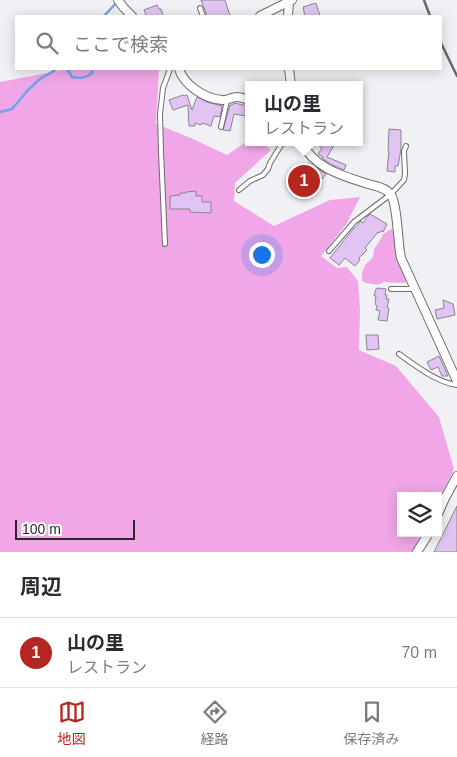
<!DOCTYPE html>
<html lang="ja">
<head>
<meta charset="utf-8">
<style>
  body { margin:0; font-family:Arial,"Noto Sans JP",sans-serif; background:#f7f7f7; color:#2b2b33 }
  .controls { position:absolute; right:15px; bottom:15px; display:grid; overflow:hidden; border-radius:0px; box-shadow:0 2px 12px #0003 }
  .controls button { width:45px; height:45px; display:grid; place-items:center; padding:0; border:0; border-bottom:1px solid #e1e1e2; background:#fff; color:#2b2b33; font:25px sans-serif }
  .scale { position:absolute; left:15px; bottom:12px; width:120px; box-sizing:border-box; padding-left:5px; border:2px solid #282829; border-top:0; font-size:14px; line-height:18px; white-space:nowrap; color:#282829; -webkit-text-stroke:4px #fff; paint-order:stroke }
  .you { position:absolute; left:261px; top:254px; width:18px; height:18px; margin:-12px; border:4px solid #fff; border-radius:50%; background:#1a73e8; box-shadow:0 0 0 8px #1a73e833 }
  .badge { display:grid; place-items:center; width:32px; height:32px; border-radius:50%; background:#b52620; color:#fff; font-size:16px; font-weight:700 }
  .pin { position:absolute; translate:-50% -50%; border:2px solid #fff; box-shadow:0 1px 5px #0006 }
  .popup { position:absolute; left:245px; top:81px; width:118px; height:65px; box-sizing:border-box; display:grid; place-content:center; border-radius:0px; background:#fff; filter:drop-shadow(0 1px 4px #0005); font-size:16px; white-space:nowrap; color:#7c7c81 }
  .popup b { font-size:19px; color:#2b2b33 }
  .popup::after { content:''; position:absolute; left:50%; top:100%; margin-left:-10px; border:10px solid transparent; border-top-color:#fff }
  .list { margin:0; padding:0; list-style:none }
  h2 { display:flex; justify-content:space-between; align-items:center; height:65px; margin:0; padding:0 20px; font-size:21px }
  h2 small { font-size:16px; font-weight:400; color:#7c7c81 }
  .list li { display:grid; grid-template-columns:32px 1fr auto; gap:15px; align-items:center; box-sizing:border-box; height:70px; padding:0 20px; border-top:1px solid #e1e1e2 }
  .list b { display:block; font-size:19px; white-space:nowrap }
  .list p { margin:0; font-size:16px; white-space:nowrap; color:#7c7c81 }
  .list em { font-size:16px; font-style:normal; color:#7c7c81 }
  .icon { flex:none; width:28px; height:28px; fill:none; stroke:currentColor; stroke-width:2; stroke-linecap:round; stroke-linejoin:round }
  .map { position:relative; flex:none; width:457px; height:552px; overflow:hidden }
  .search { position:absolute; background:#fff; box-shadow:0 2px 12px #0003; left:15px; right:15px; top:15px; height:55px; display:flex; align-items:center; gap:12px; box-sizing:border-box; padding:0 18px; border-radius:0px; color:#7c7c81; font-size:19px }
  .sheet { height:135px; background:#fff }
  nav { display:flex; justify-content:space-around; align-items:center; box-sizing:border-box; height:70px; border-top:1px solid #e1e1e2; background:#fff; font-size:14px; color:#7c7c81 }
  nav a { display:grid; justify-items:center; gap:2px }
  nav .on { color:#b52620 }
  .map>svg:first-child { display:block }
</style>
</head>
<body>
<div class="map">
<svg width="457" height="552" viewBox="0 0 457 552">
  <rect width="100%" height="100%" fill="#f1f1f5"/>
  <g fill="#f1a6e7">
    <polygon points="68,69 159,69 156,124 191,138 227,155 249,140 249,142 262,142 271,150 235,183 234,201 274,226 330,200 360,197 347,223 321,256 337,268 347,267 358,281 360,310 359,350 396,366 439,417 454,469 438,501 438,496 401,496 401,533 422,533 412,552 0,552 0,82"/>
    <polygon points="391,229 395,232 407,279 405,283 384,282 378,285 366,283 362,281 362,273 365,265 373,257 374,249 381,239 382,235"/>
  </g>
  <g fill="none" stroke-linecap="round" stroke-linejoin="round">
    <g stroke="#6da4ec" stroke-width="2.5">
      <polyline points="104,16 118,1"/>
      <path d="M67 69 72 77C80 78 85 79 92 73V69"/>
      <polyline points="0,112 12,109 28,90 40,79 57,69"/>
    </g>
  </g>
  <g fill="#e1c4f4" stroke="#888689">
    <polygon points="201,0 225,0 230,16 207,16"/>
    <polygon points="316,3 320,16 305,16 303,7"/>
    <polygon points="157,5 159,9 161,9 163,15 162,16 144,16 146,15 144,10"/>
    <polygon points="183,95 184,96 187,95 192,110 197,97 207,102 222,106 220,117 214,116 211,126 202,123 201,125 195,123 195,126 189,126 188,105 173,110 169,100"/>
    <polygon points="234,103 248,106 246,116 234,114 230,131 223,130 230,105 232,105"/>
    <polygon points="389,129 401,130 401,149 398,166 395,166 395,172 387,171 389,151 388,151"/>
    <polygon points="314,142 336,142 327,157 346,165 344,170 332,165 322,158 323,157 318,154 322,148"/>
    <polygon points="308,163 326,174 322,179 316,174 307,187 312,189 308,196 294,187 299,177 298,176"/>
    <polygon points="196,191 196,196 202,196 202,202 211,202 211,213 190,212 190,209 170,209 170,196 180,195 180,193 186,193 186,192"/>
    <polygon points="370,214 387,224 383,232 381,231 379,233 378,232 365,248 367,250 359,258 360,260 355,266 345,258 339,265 330,258 354,228 355,228 361,221 363,223 367,217"/>
    <polygon points="377,288 386,289 385,295 387,295 386,299 389,299 387,307 389,308 387,321 378,320 380,311 376,310 377,306 375,304 376,296 374,296 376,289 377,289"/>
    <polygon points="443,300 453,304 455,315 437,319 435,310 444,308"/>
    <polygon points="366,335 378,335 379,349 367,350"/>
    <polygon points="439,356 448,376 442,376 438,367 431,370 427,362"/>
    <polygon points="457,506 457,552 434,552"/>
  </g>
  <g fill="none" stroke-linecap="round" stroke-linejoin="round">
    <defs>
      <g id="lane">
        <polyline points="200,8 203,16"/>
        <polyline points="221,127 227,101"/>
        <polyline points="239,190 250,181 263,175 268,169 270,163 283,142"/>
        <polyline points="165,244 161,152 160,114 163,88 170,69"/>
        <polyline points="329,251 354,222 391,194 404,180 405,174 404,151 406,146"/>
        <polyline points="391,289 414,289"/>
        <path d="M399 354C416 366 436 382 457 385"/>
      </g>
      <g id="street">
        <polyline points="118,0 124,8 132,16"/>
        <polyline points="260,16 292,0"/>
        <polyline points="288,16 289,2"/>
        <path d="M179 69C184 85 205 99 222 100 227 101 232 97 237 97 241 97 245 99 249 100"/>
        <polyline points="289,69 291,85"/>
        <path d="M302 142C313 168 343 176 368 184 376 186 387 188 391 195 397 204 398 240 400 252L401 258 457 381"/>
        <polyline points="438,514 445,498 457,476"/>
        <polyline points="417,552 429,533"/>
      </g>
    </defs>
    <use href="#lane" stroke="#6c6b6f" stroke-width="6"/>
    <use href="#street" stroke="#6c6b6f" stroke-width="10"/>
    <use href="#lane" stroke="#fff" stroke-width="4"/>
    <use href="#street" stroke="#fff" stroke-width="8"/>
    <g stroke="#69696b" stroke-width="2.5">
      <polyline points="424,0 430,16"/>
      <polyline points="441,43 457,76"/>
    </g>
  </g>
</svg>
<div class="controls">
<button><svg class="icon" aria-label="layers" viewBox="0 0 24 24"><path d="M12 4l9 5-9 5-9-5zM3 14l9 5 9-5"/></svg></button>
</div>
<div class="scale">100 m</div>
<div class="you"></div>
<div class="pin badge" style="left:304px;top:181px">1</div>
<div class="popup"><b>山の里</b>レストラン</div>
<div class="search"><svg class="icon" aria-label="search" viewBox="0 0 24 24"><circle cx="10" cy="10" r="6"/><path d="M15 15l6 6"/></svg>ここで検索</div>
</div>
<section class="sheet">
<h2>周辺<small></small></h2>
<ul class="list">
<li><span class="badge">1</span><div><b>山の里</b><p>レストラン</p></div><em>70 m</em></li>
</ul>
</section>
<nav>
<a class="on"><svg class="icon" aria-label="map" viewBox="0 0 24 24"><path d="M3 6l6-2 6 2 6-2v14l-6 2-6-2-6 2zM9 4v14M15 6v14"/></svg>地図</a>
<a><svg class="icon" aria-label="directions" viewBox="0 0 24 24"><path d="M12 3l9 9-9 9-9-9zM9 14v-3h6M13 9l2 2-2 2"/></svg>経路</a>
<a><svg class="icon" aria-label="saved" viewBox="0 0 24 24"><path d="M7 4h10v16l-5-4-5 4z"/></svg>保存済み</a>
</nav>
</body>
</html>
